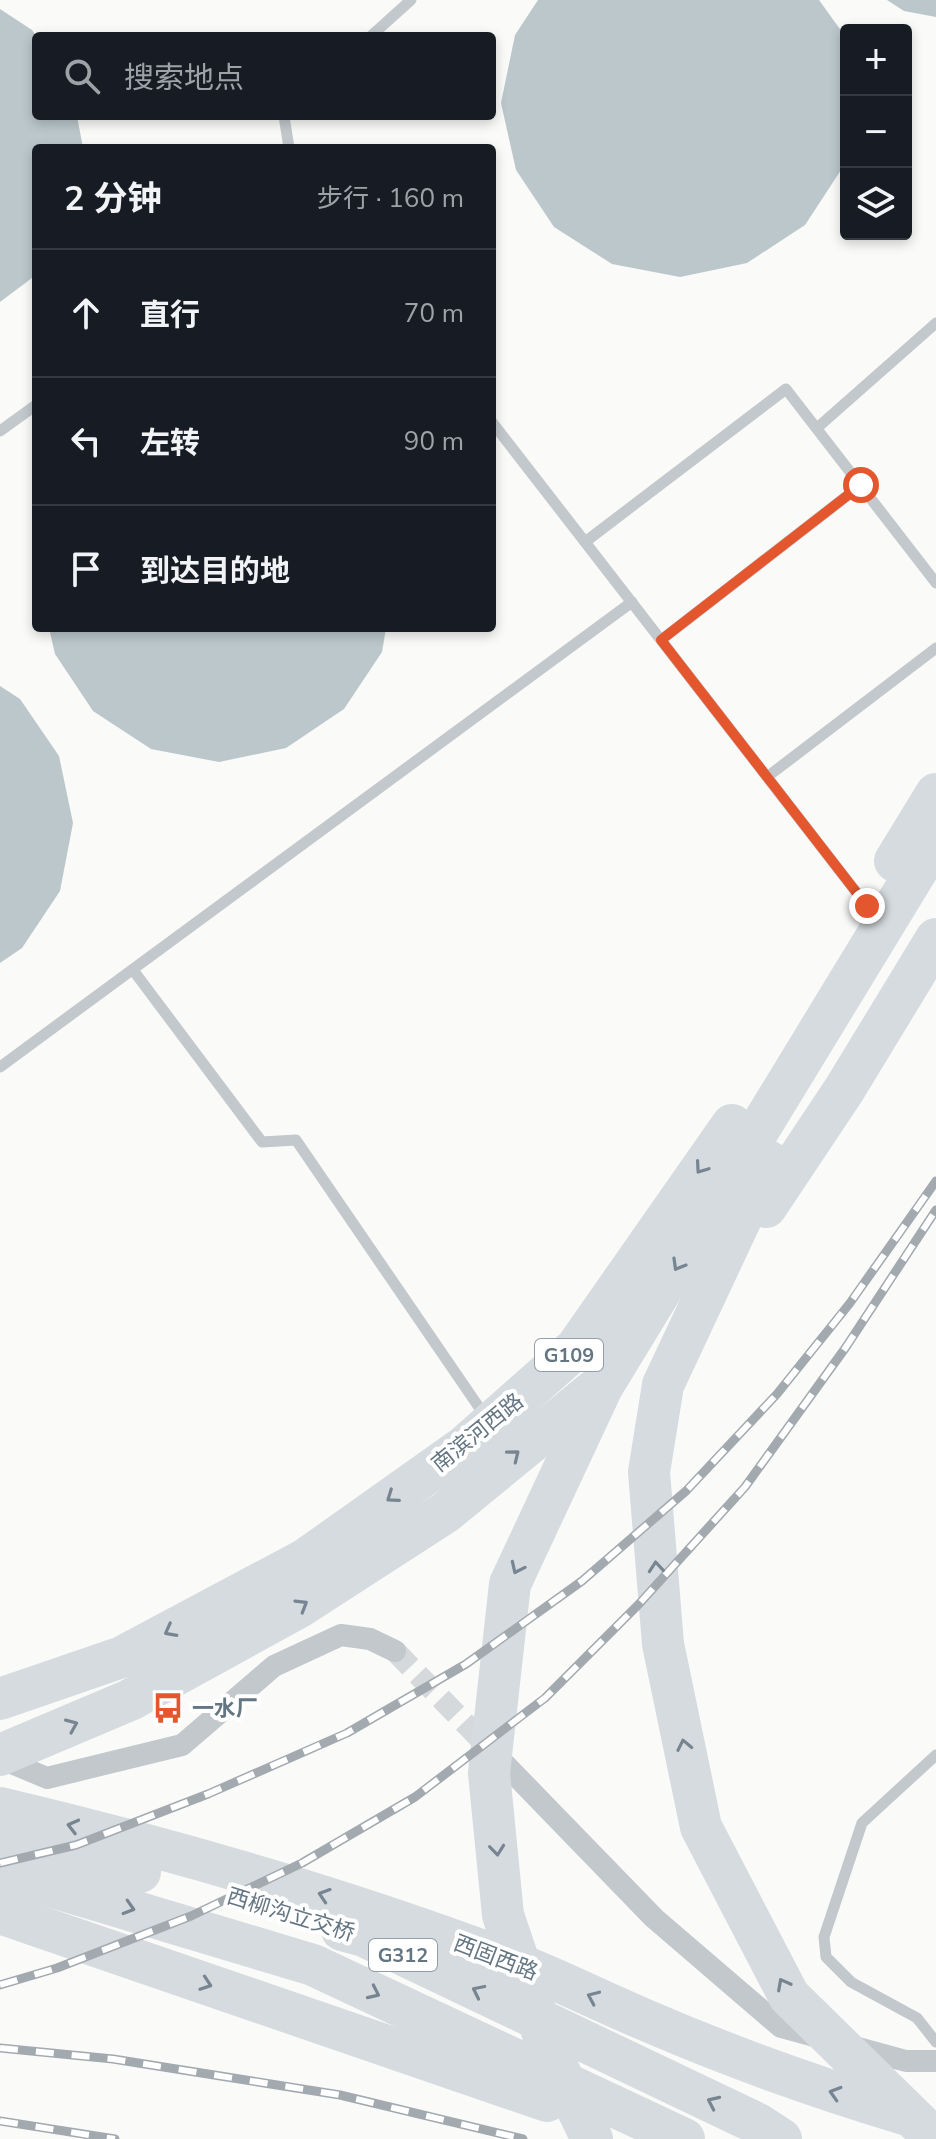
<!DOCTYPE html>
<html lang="zh">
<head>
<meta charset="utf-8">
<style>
  body { margin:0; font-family:"Nunito Sans","Noto Sans SC",sans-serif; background:#242831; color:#f1f3f6 }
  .controls { position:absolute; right:24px; top:24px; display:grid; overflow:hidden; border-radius:8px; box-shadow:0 4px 12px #0003 }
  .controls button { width:72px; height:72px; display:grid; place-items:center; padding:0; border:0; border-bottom:2px solid #363941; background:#171b24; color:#f1f3f6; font:40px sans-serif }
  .stop { position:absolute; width:24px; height:24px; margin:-18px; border:6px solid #e4572e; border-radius:50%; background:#fff }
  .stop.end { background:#e4572e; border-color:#fff; box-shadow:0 2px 8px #0008 }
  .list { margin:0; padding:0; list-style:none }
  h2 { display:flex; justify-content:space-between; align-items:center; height:104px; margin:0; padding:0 32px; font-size:34px }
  h2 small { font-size:26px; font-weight:400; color:#9ea1a6 }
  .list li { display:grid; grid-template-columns:52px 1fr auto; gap:24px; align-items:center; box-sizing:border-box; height:128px; padding:0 32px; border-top:2px solid #363941 }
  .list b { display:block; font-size:30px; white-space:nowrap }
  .list em { font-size:26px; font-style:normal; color:#9ea1a6 }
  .icon { flex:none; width:44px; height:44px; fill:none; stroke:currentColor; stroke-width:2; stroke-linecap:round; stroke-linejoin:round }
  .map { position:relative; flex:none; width:936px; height:2139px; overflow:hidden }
  .search { position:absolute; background:#171b24; box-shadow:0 4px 12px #0003; left:32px; top:32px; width:464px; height:88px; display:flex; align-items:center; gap:20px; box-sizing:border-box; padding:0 28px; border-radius:8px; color:#9ea1a6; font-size:30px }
  .panel { position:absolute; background:#171b24; box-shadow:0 4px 12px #0003; left:32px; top:144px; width:464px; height:488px; border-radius:8px }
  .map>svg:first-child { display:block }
</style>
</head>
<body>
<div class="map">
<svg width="936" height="2139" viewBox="0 0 936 2139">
  <rect width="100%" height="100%" fill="#fafaf8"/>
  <g fill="#bbc7cb">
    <polygon points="538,0 819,0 842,32 846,54 846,149 843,167 805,225 747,263 680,277 612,264 554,227 516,170 501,103 515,35"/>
    <polygon points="887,0 936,0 936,17 904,11"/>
    <polygon points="0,9 32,30 36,36 36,116 77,116 83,148 36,148 36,275 0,302"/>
    <polygon points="49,628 386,628 382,652 344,709 286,748 219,762 151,749 93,711 55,654"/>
    <polygon points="0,686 20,699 59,756 73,823 60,891 22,948 0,963"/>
  </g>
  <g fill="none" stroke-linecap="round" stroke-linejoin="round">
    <polyline stroke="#d5d9db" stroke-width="22" stroke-dasharray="22 11" stroke-linecap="butt" points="395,1651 489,1748"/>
    <g stroke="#c3c8cc" stroke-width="11">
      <polyline points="371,36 411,0"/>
      <polyline points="284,116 289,148"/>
      <polyline points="492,422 867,906"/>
      <polyline points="817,428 936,323"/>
      <polyline points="0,431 36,405"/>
      <polyline points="585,542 786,389 936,583"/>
      <polyline points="661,640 861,485"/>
      <polyline points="767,777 936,648"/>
      <polyline points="133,970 262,1142 296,1140 485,1416"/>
      <polyline points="0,1067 632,602"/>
      <polyline points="936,1755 862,1823 824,1937 826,1957 851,1982 917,2018 936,2042"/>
    </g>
    <g stroke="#c3c8cc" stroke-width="22">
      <polyline points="490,1749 654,1918 781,2027 906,2061 936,2061"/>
      <polyline points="0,1758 47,1778 182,1745 274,1666 341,1635 370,1639 395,1651"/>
    </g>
    <g stroke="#d6dbdf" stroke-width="42">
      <polyline points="895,861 936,794"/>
      <polyline points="768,1161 663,1385 649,1472 663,1644 701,1827 789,1996 935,2139"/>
      <polyline points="766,1207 844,1090 936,939"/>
      <polyline points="0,1699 122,1657 306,1559 464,1447 576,1348 732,1125"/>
      <polyline points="0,1755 130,1700 299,1607 446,1512 596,1389"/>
      <path d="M0 1808C173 1849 343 1898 510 1961 555 1978 598 2000 643 2019 728 2056 815 2087 904 2114"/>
      <polyline points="0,1840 140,1872"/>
      <polyline points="0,1871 313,1965 684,2139"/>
      <polyline points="0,1913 547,2101"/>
      <polyline points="342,1930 364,1936 758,2124 781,2139"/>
      <polyline points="592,2139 547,2046 503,1915 489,1773 510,1584 602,1387 936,839"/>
    </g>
    <defs>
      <g id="rail">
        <polyline points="0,1863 76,1845 208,1794 347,1733 466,1664 582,1581 686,1491 777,1394 850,1303 936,1181"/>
        <polyline points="0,1985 57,1968 191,1916 302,1863 415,1797 545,1698 639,1604 745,1487 846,1347 936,1210"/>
        <polyline points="0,2048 113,2059 340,2095 523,2139"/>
        <polyline points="0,2121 115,2139"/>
      </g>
    </defs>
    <use href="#rail" stroke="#a2aab0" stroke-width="9"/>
    <use href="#rail" stroke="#fff" stroke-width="6" stroke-dasharray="18" stroke-linecap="butt"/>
  </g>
  <defs><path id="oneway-chevron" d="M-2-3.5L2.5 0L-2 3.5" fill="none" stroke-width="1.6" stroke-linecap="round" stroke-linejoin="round" transform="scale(2)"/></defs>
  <g stroke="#768591">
    <use href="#oneway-chevron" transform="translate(701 1168) rotate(125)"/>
    <use href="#oneway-chevron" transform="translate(678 1265) rotate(120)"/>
    <use href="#oneway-chevron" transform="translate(514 1455) rotate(-39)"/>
    <use href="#oneway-chevron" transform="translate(392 1497) rotate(145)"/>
    <use href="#oneway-chevron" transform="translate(656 1567) rotate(-95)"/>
    <use href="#oneway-chevron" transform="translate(517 1568) rotate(115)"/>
    <use href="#oneway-chevron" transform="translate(302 1605) rotate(-31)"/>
    <use href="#oneway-chevron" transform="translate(170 1631) rotate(152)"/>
    <use href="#oneway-chevron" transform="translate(72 1725) rotate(-23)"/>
    <use href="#oneway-chevron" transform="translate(684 1745) rotate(-102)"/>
    <use href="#oneway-chevron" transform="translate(73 1826) rotate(-166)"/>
    <use href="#oneway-chevron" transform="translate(497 1850) rotate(84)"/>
    <use href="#oneway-chevron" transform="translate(324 1895) rotate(-162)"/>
    <use href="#oneway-chevron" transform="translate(129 1908) rotate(17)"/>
    <use href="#oneway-chevron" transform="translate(206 1984) rotate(19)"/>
    <use href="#oneway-chevron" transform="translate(783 1984) rotate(-118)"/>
    <use href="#oneway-chevron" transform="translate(478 1991) rotate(-154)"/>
    <use href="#oneway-chevron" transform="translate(374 1993) rotate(25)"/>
    <use href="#oneway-chevron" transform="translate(593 1997) rotate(-156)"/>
    <use href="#oneway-chevron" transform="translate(835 2093) rotate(-163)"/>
    <use href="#oneway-chevron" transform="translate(713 2102) rotate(-155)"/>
  </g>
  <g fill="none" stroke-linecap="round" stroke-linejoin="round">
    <polyline stroke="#e4572e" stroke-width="10" points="861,485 661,640 867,906"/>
  </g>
  <defs>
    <symbol id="bus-bare" viewBox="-9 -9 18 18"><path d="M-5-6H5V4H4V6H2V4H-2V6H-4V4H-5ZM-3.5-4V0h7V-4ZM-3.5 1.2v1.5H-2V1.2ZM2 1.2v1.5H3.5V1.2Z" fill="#e4572e" stroke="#fff" stroke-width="2.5" paint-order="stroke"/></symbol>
  </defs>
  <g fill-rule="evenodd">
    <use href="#bus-bare" x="146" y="1686" width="44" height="44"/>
  </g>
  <g text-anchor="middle" stroke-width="8" stroke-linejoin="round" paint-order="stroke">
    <g fill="#fff" stroke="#939fa8" stroke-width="2">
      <rect x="535" y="1339" width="68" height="32" rx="6"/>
      <rect x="369" y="1939" width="68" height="32" rx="6"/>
    </g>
    <g font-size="20" font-weight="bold" fill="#657683">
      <text x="569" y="1362">G109</text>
      <text x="403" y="1962">G312</text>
    </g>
    <g font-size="22" fill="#657683" stroke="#fff">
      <text transform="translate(477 1432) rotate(-39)" y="8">南滨河西路</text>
      <text transform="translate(291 1914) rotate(17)" y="8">西柳沟立交桥</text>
      <text transform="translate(496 1957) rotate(21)" y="8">西固西路</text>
    </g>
    <g font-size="22" font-weight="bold" fill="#657683" stroke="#fff" text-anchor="start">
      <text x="192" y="1716">一水厂</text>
    </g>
  </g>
</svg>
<div class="controls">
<button>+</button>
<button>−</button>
<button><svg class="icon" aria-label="layers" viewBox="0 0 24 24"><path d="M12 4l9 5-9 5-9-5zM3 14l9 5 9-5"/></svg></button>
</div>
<div class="stop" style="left:861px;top:485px"></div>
<div class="stop end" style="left:867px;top:906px"></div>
<div class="search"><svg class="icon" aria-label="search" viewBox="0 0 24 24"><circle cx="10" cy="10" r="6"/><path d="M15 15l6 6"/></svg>搜索地点</div>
<section class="panel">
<h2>2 分钟<small>步行 · 160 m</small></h2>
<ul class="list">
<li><svg class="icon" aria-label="ahead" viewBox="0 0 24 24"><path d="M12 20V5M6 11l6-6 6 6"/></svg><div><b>直行</b></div><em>70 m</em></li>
<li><svg class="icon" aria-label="left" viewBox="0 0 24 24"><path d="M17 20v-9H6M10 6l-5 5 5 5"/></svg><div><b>左转</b></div><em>90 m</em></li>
<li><svg class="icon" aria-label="arrive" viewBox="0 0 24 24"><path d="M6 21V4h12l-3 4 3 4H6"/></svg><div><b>到达目的地</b></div></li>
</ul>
</section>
</div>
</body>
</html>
